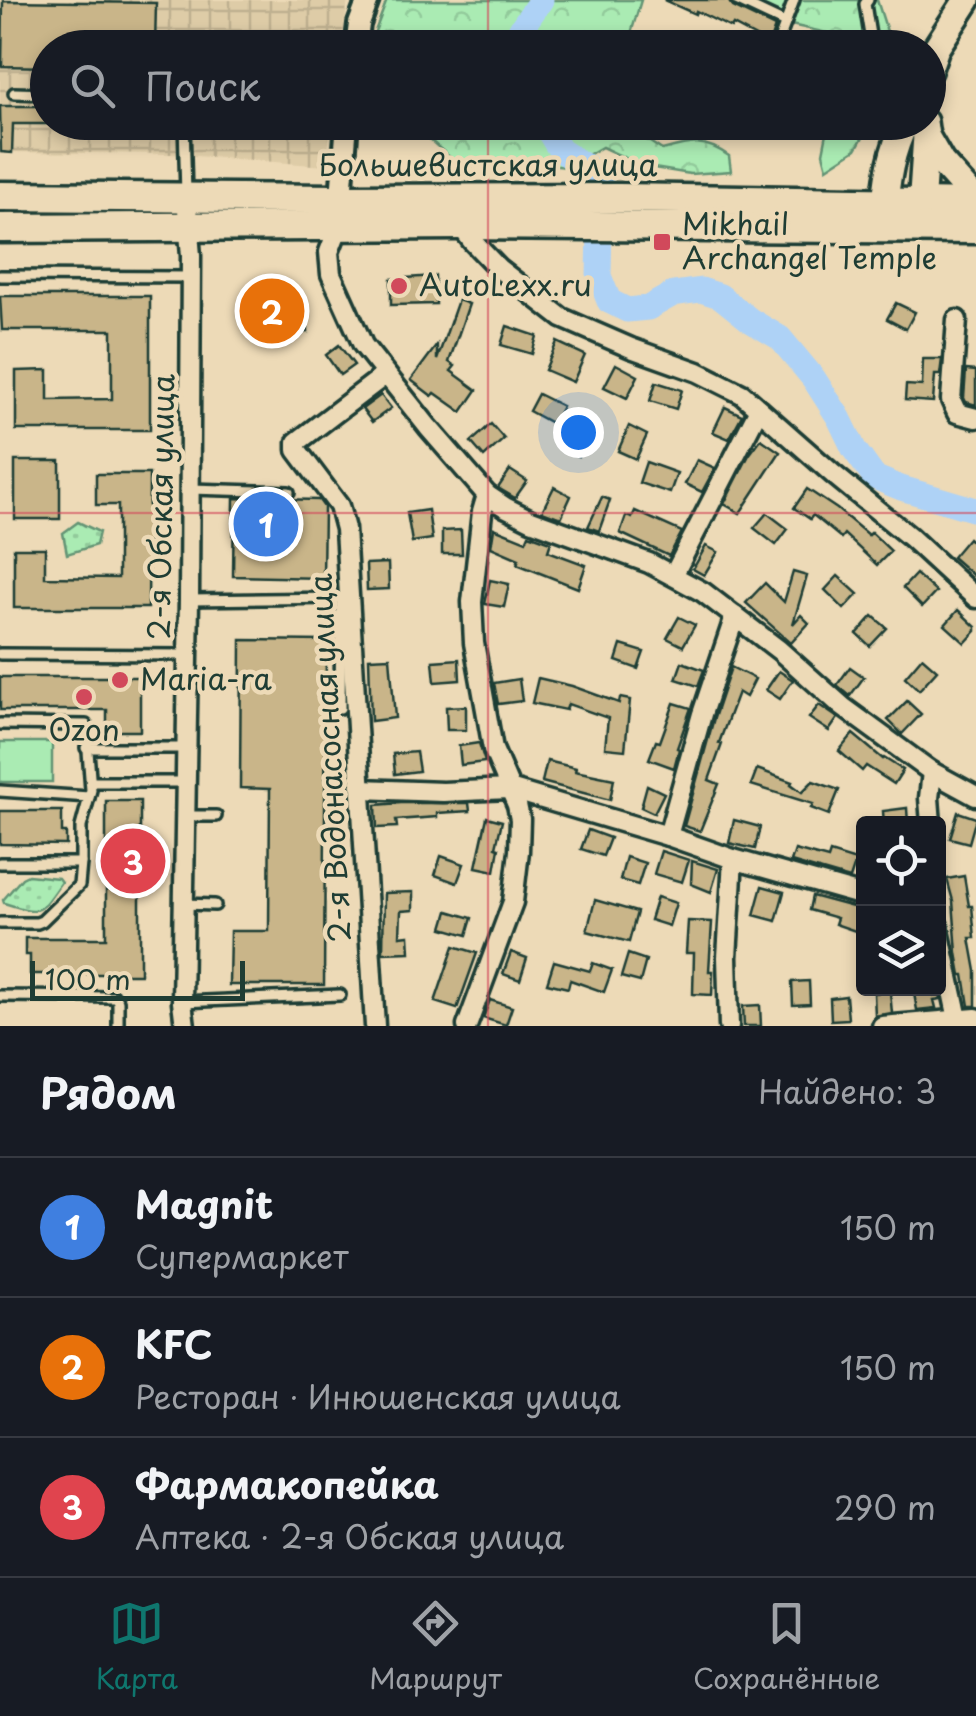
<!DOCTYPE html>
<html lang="ru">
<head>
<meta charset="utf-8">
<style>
  body { margin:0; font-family:"Playpen Sans",sans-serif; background:#242831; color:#f1f3f6 }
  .controls { position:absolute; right:30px; bottom:30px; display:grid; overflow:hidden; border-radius:10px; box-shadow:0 5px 15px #0003 }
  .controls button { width:90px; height:90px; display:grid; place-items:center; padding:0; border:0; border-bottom:2px solid #363941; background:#171b24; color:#f1f3f6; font:50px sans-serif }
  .scale { position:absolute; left:30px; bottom:25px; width:215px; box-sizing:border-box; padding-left:10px; border:5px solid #1f3d34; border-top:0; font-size:28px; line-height:35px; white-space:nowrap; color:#1f3d34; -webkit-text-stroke:8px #eddab7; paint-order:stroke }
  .you { position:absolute; left:578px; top:432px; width:35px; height:35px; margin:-25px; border:8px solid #fff; border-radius:50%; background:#1a73e8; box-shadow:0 0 0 15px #1a73e833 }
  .badge { display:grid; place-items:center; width:65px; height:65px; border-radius:50%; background:#0f766e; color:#fff; font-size:32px; font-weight:700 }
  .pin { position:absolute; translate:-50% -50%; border:5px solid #fff; box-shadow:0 2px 10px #0006 }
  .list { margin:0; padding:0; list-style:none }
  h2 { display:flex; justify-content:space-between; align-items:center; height:130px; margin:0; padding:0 40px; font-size:42px }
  h2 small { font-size:32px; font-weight:400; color:#9ea1a6 }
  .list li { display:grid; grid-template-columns:65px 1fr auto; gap:30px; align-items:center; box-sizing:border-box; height:140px; padding:0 40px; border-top:2px solid #363941 }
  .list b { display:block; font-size:38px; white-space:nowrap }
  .list p { margin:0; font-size:32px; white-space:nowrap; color:#9ea1a6 }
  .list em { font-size:32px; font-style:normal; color:#9ea1a6 }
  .icon { flex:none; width:55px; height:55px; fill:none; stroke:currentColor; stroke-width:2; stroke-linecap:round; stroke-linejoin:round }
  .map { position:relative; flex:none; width:976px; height:1026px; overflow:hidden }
  .search { position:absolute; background:#171b24; box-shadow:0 5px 15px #0003; left:30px; right:30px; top:30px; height:110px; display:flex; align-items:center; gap:25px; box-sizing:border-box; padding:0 35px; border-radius:55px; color:#9ea1a6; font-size:38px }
  .sheet { height:550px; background:#171b24 }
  nav { display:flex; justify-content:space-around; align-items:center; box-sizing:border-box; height:140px; border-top:2px solid #363941; background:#171b24; font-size:28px; color:#9ea1a6 }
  nav a { display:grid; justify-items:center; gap:5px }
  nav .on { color:#0f766e }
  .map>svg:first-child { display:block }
</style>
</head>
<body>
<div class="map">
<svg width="976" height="1026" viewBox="0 0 976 1026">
  <defs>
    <pattern id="industrial-grid" width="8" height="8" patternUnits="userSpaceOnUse" patternTransform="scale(2.5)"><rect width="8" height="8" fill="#decca7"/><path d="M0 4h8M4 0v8" fill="none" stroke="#beb090"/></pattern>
    <pattern id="grass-dots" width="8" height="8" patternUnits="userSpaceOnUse" patternTransform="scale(2.5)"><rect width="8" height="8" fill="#aaebb3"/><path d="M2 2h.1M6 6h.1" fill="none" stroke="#92ca9b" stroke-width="1.8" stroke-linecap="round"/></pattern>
    <pattern id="forest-crowns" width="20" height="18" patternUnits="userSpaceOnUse" patternTransform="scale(2.5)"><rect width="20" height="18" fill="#aaebb3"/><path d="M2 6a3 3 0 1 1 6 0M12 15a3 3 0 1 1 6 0" fill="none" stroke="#92ca9b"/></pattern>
  </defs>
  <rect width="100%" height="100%" fill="#eddab7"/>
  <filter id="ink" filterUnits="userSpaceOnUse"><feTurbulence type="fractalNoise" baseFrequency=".01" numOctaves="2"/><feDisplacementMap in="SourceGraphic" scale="20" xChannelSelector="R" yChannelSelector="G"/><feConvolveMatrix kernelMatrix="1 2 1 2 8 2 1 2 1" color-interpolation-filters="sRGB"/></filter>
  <g filter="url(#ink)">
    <polygon fill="url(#industrial-grid)" points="0,0 348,0 341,47 48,48 48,122 331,123 326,166 170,154 0,152"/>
    <g fill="url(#grass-dots)" stroke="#649474" stroke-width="2.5">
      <polygon points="78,522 99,532 96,545 67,554 63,533"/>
      <path d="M28 875 58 878 61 882C38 914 42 915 4 903L3 900 22 878Z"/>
    </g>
    <g fill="url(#forest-crowns)" stroke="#649474" stroke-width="2.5">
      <polygon points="387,0 641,0 627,47 369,47"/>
      <polygon points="755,0 877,0 892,47 835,47 832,34 791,25"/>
      <path d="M421 123H632V130L662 150C691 142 703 138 729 156L731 171 690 174 642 166 602 147 567 167 499 160 463 169 430 140Z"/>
      <polygon points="829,123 871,123 856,149 827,168 823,153"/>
    </g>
    <rect fill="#aaebb3" stroke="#649474" stroke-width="2.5" x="0" y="742" width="52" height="40"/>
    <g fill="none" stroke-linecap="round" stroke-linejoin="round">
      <g stroke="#aed2f6" stroke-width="25">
        <polyline points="522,48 520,30 541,0"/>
        <polyline points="543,122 560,150 601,176 599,276 609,301 627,310 648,308 673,294 701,290 720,296 750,320 780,338 814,379 839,418 854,449 874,477 901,488 976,510"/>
      </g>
    </g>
    <g fill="#c9b589" stroke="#1f3d34" stroke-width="2.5">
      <polygon points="664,0 728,0 733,7 775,27 769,44 733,25 731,28 696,11 695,14"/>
      <polygon points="3,1 156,3 155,48 48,48 48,67 2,66"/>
      <polygon points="0,106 48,106 48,124 13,124 12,153 1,152"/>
      <polygon points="435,276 436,304 391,305 391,279"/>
      <polygon points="285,283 286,311 307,310 308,332 252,335 250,285"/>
      <polygon points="0,296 150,296 150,430 16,430 16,371 48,370 48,400 112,399 112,330 2,330"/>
      <polygon points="458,300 469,304 449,362 455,366 451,371 477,390 462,412 435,393 432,396 411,380 437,345 437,360"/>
      <polygon points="896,303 915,312 906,329 887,319"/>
      <polygon points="507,326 537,336 532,354 501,345"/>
      <polygon points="557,342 585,355 573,382 545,370"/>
      <polygon points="339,345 354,365 340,375 326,355"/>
      <polygon points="923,359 942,359 940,375 935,375 933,402 905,400 906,385 922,386"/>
      <polygon points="616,364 638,376 627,398 604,387"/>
      <polygon points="966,370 976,371 976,405 966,402 964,398"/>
      <polygon points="656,382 682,390 676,409 650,401"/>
      <polygon points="538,394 562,406 553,424 529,411"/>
      <polygon points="381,395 391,408 372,422 362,409"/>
      <polygon points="725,407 742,415 729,439 713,432"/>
      <polygon points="491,424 504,439 484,457 471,442"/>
      <polygon points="629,426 647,435 636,459 618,451"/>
      <polygon points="573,429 588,436 578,456 564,449"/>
      <polygon points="761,439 780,452 740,513 724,504 749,455"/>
      <polygon points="697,460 715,468 702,492 685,484"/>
      <rect x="15" y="461" width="45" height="58"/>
      <polygon points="646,462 677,473 670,493 639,483"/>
      <polygon points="510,470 527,481 515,498 498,488"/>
      <polygon points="96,474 149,474 148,608 14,608 14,548 45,548 45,577 118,578 118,505 96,505"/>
      <polygon points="554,487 571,496 561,518 542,511"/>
      <polygon points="807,489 837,509 868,535 871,532 891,551 877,565 844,534 841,538 813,515 810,519 794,508"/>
      <polygon points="602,497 610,500 599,531 588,527"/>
      <polygon points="234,498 319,500 324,507 323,578 233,576"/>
      <polygon points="428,510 432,539 412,542 407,513"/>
      <polygon points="635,511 682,532 669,556 620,533 626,516 632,518"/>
      <polygon points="767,513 788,529 776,545 754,528"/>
      <polygon points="494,528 526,541 529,534 551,542 548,551 586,565 578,588 517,564 519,559 491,547"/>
      <polygon points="461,530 462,554 442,554 442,531"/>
      <polygon points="968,538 976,546 976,578 952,557"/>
      <polygon points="706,546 718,552 704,575 693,569"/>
      <polygon points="388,563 389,589 367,590 366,564"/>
      <polygon points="793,572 807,576 793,624 801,615 809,623 791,643 746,603 765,583 784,602"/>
      <polygon points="916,574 936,592 922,607 903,588"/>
      <polygon points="838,576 858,594 844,609 825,590"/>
      <polygon points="490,580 509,584 504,607 485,604"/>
      <polygon points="958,610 976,627 976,631 965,643 945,625"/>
      <polygon points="873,616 887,628 870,646 857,634"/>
      <polygon points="679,617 695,625 683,646 667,638"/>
      <polygon points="241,640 326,641 324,985 229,985 230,931 269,931 270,789 240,788"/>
      <polygon points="621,645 644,652 638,669 616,661"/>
      <polygon points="390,657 395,718 371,721 369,658"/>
      <polygon points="922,657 937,670 919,690 905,677"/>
      <polygon points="459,659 460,680 435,682 433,661"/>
      <polygon points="682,662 704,670 698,686 676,679"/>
      <polygon points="731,667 755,679 746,697 738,692 719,743 722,744 709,780 719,784 700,831 684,826 714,718"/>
      <polygon points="850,667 864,677 850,696 837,685"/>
      <polygon points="779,671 793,680 780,699 766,690"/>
      <polygon points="0,677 140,677 140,731 107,731 107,710 0,710"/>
      <polygon points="538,678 572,686 619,703 620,698 630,700 625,750 605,748 608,718 568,704 566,710 532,703"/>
      <polygon points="519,679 522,701 498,704 494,683"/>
      <polygon points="907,701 921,714 902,734 888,720"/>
      <polygon points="674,703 691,708 677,748 679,749 674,768 649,759 656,741 660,742"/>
      <polygon points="819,705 838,718 829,731 809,718"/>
      <polygon points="466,706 466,730 447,730 446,707"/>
      <polygon points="853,734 883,759 884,758 903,770 894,784 866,766 862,771 839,751"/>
      <polygon points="479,743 485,762 461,765 459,746"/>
      <polygon points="416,752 419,771 395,774 393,754"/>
      <polygon points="547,761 576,768 575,771 614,779 610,800 542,782"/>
      <polygon points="757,769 792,782 791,784 802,792 813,781 839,790 829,815 811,808 813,804 751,785"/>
      <polygon points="647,785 664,793 654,813 641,807"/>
      <polygon points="106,801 140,801 140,974 30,974 30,955 25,955 25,938 106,938"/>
      <polygon points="401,803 469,803 470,811 437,813 437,817 396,820 397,827 377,828 376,805"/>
      <polygon points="907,808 908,824 884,824 883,811"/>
      <polygon points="0,811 62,811 62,833 66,833 66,845 0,844"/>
      <polygon points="958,812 976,818 969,843 950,838"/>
      <polygon points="487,817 502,821 496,847 499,848 495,871 476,867"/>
      <polygon points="734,820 760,827 755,849 729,843"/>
      <polygon points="588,830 610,838 603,856 581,849"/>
      <polygon points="795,850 828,859 830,853 856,861 850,879 791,862"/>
      <polygon points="661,851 689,860 682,882 654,874"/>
      <polygon points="441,856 464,864 457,883 435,875"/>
      <polygon points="626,857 645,863 638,885 620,880"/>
      <polygon points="692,861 718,869 711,892 691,884"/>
      <polygon points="964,876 969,906 972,906 975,938 970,938 976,971 976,1006 969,1006 964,975 961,975 957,953 953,901 947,879"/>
      <polygon points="762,886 784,892 776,921 754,915"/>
      <polygon points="413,892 413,910 401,911 400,936 409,935 410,952 383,953 384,893"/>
      <polygon points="812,896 864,910 864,934 835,924 837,918 809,910"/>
      <polygon points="657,897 676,903 669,926 650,920"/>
      <polygon points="595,900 637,912 629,942 587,931"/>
      <polygon points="448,911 472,918 467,935 443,928"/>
      <polygon points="688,921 712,922 709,971 713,971 712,995 693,994 694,953 686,953"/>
      <polygon points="454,946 477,953 457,1009 435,1002"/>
      <polygon points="511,952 527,958 520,980 503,974"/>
      <polygon points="628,954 646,960 640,982 621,977"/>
      <polygon points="554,961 590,971 593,963 612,970 604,992 570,980 568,988 547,983"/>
      <polygon points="809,981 810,1004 793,1005 792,982"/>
      <polygon points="913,988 939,988 941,999 934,1000 936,1008 917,1010"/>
      <polygon points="890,992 892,1013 875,1016 874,993"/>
      <polygon points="846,996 848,1019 831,1020 830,998"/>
      <polygon points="490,1000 512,1007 506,1025 483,1018"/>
      <polygon points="760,1005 761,1026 744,1026 743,1006"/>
    </g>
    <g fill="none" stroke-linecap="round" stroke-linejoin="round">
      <defs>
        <g id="service">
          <polyline points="736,0 785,23"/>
          <polyline points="868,0 865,4 872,48"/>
          <polyline points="776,48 794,0"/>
          <polyline points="14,93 48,94"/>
          <polyline points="184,122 186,195"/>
          <polyline points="753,125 753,122"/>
          <polyline points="0,276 191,277"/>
          <polyline points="190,489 289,492"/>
          <polyline points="189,600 341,598 340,708"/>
          <polyline points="0,654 187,655"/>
          <polyline points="0,724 86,725 91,790 81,827 81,863 0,863"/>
          <polyline points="86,748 186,748"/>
          <polyline points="92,782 186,782"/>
          <polyline points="0,791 89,797"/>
          <polyline points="185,816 216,816"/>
          <polyline points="183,904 215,905"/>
          <polyline points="0,923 37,923 42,921 79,885 81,863"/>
          <polyline points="0,996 115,997 118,1001 118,1026"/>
          <polyline points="182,1002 340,995"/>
        </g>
        <g id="minor">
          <polyline points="460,225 472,241 498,268 562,318 631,348 698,372 742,394 833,474 910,537 976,598"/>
          <polyline points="339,226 329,252 331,274 363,345 428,427 487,495 505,507 531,520 649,563 703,592 779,650 843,707 932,772 976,796"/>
          <polyline points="957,320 951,400 957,413 976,418"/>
          <polyline points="674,574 759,409"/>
          <polyline points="361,789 443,792 509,789 668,836 733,859 864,896"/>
          <polyline points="931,824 929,798 932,772"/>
          <polyline points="668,836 702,714 735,616"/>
          <polyline points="938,926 958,1019"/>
          <polyline points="185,1026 182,1002 189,600 191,256 186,197"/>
          <polyline points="375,1026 345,529 339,506 297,450 297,442 385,375"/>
          <polyline points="467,1026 513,902 519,851 520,819 517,805 493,749 474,643 472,602 482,512 487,495"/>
          <polyline points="729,1026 727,957 733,859"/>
          <polyline points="882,1026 976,1018"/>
        </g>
        <g id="tertiary">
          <polyline points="356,48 359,24 368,0"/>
          <polyline points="340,210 347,122"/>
        </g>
        <g id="secondary">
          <polyline points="928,71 936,48 967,0"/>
          <polyline points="926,136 941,162 976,201"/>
          <path d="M884 222C885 189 890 152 906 122"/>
          <polyline points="920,222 926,136 924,122"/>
        </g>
        <g id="trunk">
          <polyline points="0,196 341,199 619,198 976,204"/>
          <polyline points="0,228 460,225 976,229"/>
        </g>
      </defs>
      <use href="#service" stroke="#1f3d34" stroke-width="16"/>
      <use href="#minor" stroke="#1f3d34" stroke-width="25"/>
      <use href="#tertiary" stroke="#1f3d34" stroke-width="28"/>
      <use href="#secondary" stroke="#1f3d34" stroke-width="32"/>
      <use href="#trunk" stroke="#1f3d34" stroke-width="35"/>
      <use href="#service" stroke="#eddab7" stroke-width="9"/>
      <use href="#minor" stroke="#eddab7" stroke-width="18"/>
      <use href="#tertiary" stroke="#eddab7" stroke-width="20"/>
      <use href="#secondary" stroke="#eddab7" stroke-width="25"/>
      <use href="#trunk" stroke="#eddab7" stroke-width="28"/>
    </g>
  </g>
  <path fill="none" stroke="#d1495b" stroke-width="2.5" stroke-opacity="0.55" d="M488 0V48M488 122V1026M0 513H976"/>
  <g fill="#d1495b" stroke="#eddab7" stroke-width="4">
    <rect x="652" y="232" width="20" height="20" rx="5"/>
    <circle cx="399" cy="286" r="10"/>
    <circle cx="120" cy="680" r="10"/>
    <circle cx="84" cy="697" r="10"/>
  </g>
  <g text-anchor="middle" stroke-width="9" stroke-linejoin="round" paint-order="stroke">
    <g font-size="30" fill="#1f3d34" stroke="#eddab7">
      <text x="488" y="176">Большевистская улица</text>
      <text transform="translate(162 507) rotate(-89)" y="10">2-я Обская улица</text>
      <text transform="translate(331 758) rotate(-93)" y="10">2-я Водонасосная улица</text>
    </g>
    <g font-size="30" fill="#1f3d34" stroke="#eddab7" text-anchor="start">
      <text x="682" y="235">Mikhail<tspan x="682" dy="34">Archangel Temple</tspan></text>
      <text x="419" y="296">AutoLexx.ru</text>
      <text x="140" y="690">Maria-ra</text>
      <text x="84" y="741" text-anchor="middle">Ozon</text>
    </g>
  </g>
</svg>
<div class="controls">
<button><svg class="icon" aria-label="locate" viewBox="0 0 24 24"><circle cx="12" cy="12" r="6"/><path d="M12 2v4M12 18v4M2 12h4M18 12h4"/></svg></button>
<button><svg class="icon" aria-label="layers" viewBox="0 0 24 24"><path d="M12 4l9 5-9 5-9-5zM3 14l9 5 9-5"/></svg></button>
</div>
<div class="scale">100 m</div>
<div class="you"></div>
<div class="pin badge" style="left:266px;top:524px;background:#3f7fe0">1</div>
<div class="pin badge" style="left:272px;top:311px;background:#e8710a">2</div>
<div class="pin badge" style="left:133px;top:861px;background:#e0444e">3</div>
<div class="search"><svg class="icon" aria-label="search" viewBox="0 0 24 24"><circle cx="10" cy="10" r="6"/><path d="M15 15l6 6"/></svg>Поиск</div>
</div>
<section class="sheet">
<h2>Рядом<small>Найдено: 3</small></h2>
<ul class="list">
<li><span class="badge" style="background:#3f7fe0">1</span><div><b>Magnit</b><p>Супермаркет</p></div><em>150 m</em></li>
<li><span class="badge" style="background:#e8710a">2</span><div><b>KFC</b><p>Ресторан · Инюшенская улица</p></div><em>150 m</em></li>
<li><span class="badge" style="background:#e0444e">3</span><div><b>Фармакопейка</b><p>Аптека · 2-я Обская улица</p></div><em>290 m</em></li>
</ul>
</section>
<nav>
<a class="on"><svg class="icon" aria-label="map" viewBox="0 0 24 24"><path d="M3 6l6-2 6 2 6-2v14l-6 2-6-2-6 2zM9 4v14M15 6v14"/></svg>Карта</a>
<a><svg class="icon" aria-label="directions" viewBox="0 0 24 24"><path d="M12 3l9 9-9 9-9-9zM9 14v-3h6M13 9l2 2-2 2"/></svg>Маршрут</a>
<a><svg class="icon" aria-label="saved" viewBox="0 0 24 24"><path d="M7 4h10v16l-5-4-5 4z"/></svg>Сохранённые</a>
</nav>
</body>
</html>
